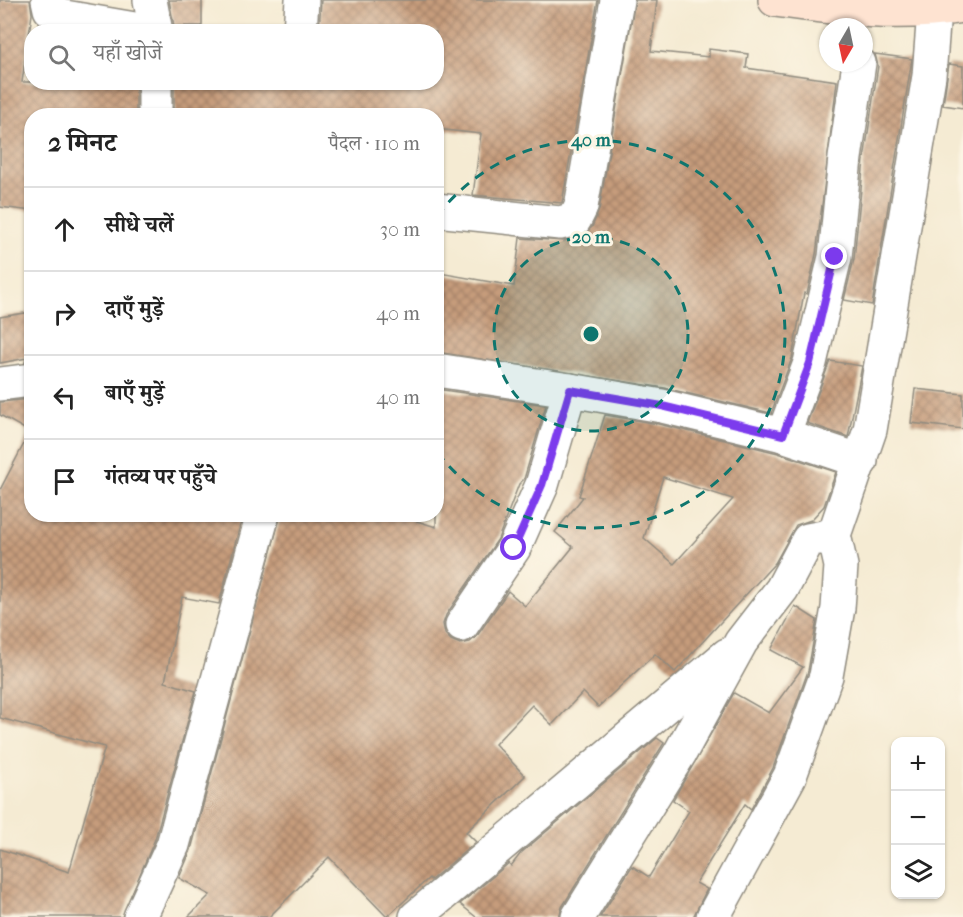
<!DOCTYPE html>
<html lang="hi">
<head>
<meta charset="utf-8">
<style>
  body { margin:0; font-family:"IM FELL French Canon","Noto Serif Devanagari",serif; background:#f6f6f6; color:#222 }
  .controls { position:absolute; right:18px; bottom:18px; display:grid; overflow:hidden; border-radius:12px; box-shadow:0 2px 4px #0004 }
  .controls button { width:54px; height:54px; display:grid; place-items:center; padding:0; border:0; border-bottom:2px solid #e0e0e0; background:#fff; color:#222; font:30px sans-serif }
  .compass { position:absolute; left:819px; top:18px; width:54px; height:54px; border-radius:50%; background:#fff; box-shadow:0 2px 4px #0004; rotate:189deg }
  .stop { position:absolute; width:18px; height:18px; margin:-14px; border:4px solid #7c3aed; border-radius:50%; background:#fff }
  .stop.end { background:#7c3aed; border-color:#fff; box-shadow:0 2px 6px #0008 }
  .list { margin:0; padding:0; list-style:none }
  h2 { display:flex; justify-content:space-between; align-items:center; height:78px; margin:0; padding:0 24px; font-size:26px }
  h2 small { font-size:20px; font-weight:400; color:#767676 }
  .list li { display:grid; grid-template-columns:39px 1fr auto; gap:18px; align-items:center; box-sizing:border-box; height:84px; padding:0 24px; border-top:2px solid #e0e0e0 }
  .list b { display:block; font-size:22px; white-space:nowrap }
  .list em { font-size:20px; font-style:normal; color:#767676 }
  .icon { flex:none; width:33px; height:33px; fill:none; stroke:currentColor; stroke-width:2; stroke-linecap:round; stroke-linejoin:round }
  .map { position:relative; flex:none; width:963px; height:917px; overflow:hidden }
  .search { position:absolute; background:#fff; box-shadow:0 2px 4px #0004; left:24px; top:24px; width:420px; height:66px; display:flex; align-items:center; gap:15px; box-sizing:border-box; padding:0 21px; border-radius:24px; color:#767676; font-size:22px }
  .panel { position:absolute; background:#fff; box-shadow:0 2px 4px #0004; left:24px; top:108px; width:420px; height:414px; border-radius:24px }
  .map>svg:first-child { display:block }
</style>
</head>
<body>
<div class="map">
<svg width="963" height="917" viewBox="0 0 963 917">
  <defs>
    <pattern id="building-cross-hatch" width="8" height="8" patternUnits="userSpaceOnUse" patternTransform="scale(1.5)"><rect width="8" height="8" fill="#c69c7c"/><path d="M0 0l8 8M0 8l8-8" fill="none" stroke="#a17f66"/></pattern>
  </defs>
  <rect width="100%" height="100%" fill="#fcf5e5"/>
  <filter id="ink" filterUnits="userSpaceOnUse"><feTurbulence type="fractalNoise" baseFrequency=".0167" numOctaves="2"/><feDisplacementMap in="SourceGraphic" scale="12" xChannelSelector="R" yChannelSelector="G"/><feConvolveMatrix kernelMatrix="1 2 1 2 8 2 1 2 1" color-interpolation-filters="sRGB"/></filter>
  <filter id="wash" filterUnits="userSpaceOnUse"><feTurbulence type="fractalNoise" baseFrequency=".008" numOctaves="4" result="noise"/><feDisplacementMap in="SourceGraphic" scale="24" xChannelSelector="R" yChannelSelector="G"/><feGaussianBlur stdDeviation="1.35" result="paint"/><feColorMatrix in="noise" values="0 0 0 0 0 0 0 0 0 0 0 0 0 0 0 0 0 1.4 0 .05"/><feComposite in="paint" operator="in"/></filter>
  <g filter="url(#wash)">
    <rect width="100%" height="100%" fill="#f5ebd3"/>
    <g id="blocks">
      <g fill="url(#building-cross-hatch)" fill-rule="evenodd">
        <polygon points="0,0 30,0 32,14 22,82 136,82 136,116 32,116 32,211 0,207"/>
        <polygon points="169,0 202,0 202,26 174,26"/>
        <polygon points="321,0 598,0 562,203 473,195 481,134 436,129 436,116 174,116 174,82 436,82 436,32 319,32"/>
        <polygon points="635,0 657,0 651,51 709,57 709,49 748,54 746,68 837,81 816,254 807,294 804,293 792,358 771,413 665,388 436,352 436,294 440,273 514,286 520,238 564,241 580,237 592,227 599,210"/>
        <polygon points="875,54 912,59 872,305 844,300 854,259 864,160 878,66"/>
        <polygon points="949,64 963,66 963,108 943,105"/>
        <polygon points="32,312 32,362 25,362 27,358 0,363 0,317"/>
        <polygon points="830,361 862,366 848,437 807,423"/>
        <path d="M436 389 546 405 524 479 519 484 498 539 446 615 443 624 445 634 451 640 460 644 470 642 477 636 508 591 525 606 573 547 555 532 583 497 579 496 605 415 658 424 778 453 836 472 824 506 811 520 796 525 775 563 675 672 655 654 598 707 583 692 552 725 532 705 495 744 525 776 466 832 476 842 431 880 429 878 387 917 329 857 269 917H188L210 895 179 878 191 850 281 514H394L436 527ZM663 477 733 499 674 564 644 538Z"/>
        <polygon points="915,389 963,394 963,429 911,423"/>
        <polygon points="32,399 32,514 243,514 219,604 182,597 165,682 196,691 155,839 122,917 0,917 0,849 69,872 105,747 0,718 0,490 30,432 0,415 0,402"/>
        <polygon points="795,606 817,620 808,671 773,768 751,809 745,804 696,883 707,889 693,917 600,917 632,866 649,877 689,811 673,800 734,693 769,713 803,667 771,650"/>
        <polygon points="657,738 664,743 562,907 559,917 476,917 460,904 509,863 511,866 521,853"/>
      </g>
    </g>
  </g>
  <g filter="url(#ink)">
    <use href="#blocks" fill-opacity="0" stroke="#908b7f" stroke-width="1.5"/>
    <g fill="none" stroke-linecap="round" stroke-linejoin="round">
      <defs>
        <g id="street">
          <polyline points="48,0 50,9 59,16 152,32"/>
          <polyline points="150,0 156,32"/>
          <polyline points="300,32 302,0"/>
          <polyline points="859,63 845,158 835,257 810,363 783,435 861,461"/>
          <polyline points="155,116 155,82"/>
          <polyline points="436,210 560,223 575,219 581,207 617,0"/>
          <polyline points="436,370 570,390"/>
          <polyline points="0,384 32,380"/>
          <polyline points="834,535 870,430 929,76 934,11"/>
          <polyline points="462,625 514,548 542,485 570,390 662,406 783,435"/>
          <polyline points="140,917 173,845 263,514"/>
          <polyline points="416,917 727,655"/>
          <polyline points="578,917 680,753 741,642 782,589 808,540 834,535 841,566 838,608 826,676 790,776 713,917"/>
        </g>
        <path id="secondary" d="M775 0C839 9 899 17 963 6"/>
      </defs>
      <use href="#street" stroke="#908b7f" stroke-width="36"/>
      <use href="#secondary" stroke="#908b7f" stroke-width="36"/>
      <use href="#street" stroke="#fff" stroke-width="33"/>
      <use href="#secondary" stroke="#fee3d1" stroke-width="33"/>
    </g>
  </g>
  <g fill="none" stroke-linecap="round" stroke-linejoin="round" filter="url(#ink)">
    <polyline stroke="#7c3aed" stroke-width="8" points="514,548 542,485 570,390 662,406 783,435 810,363 835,257"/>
  </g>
  <circle cx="591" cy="334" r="97" fill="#0f766e" fill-opacity=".12"/>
  <g fill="none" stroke="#0f766e" stroke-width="3" stroke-dasharray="10 8">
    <circle cx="591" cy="334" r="97"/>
    <path d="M437 216A194 194 0 1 1 437 452"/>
  </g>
  <circle cx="591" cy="334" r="9" fill="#0f766e" stroke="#fcf5e5" stroke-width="3"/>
  <g font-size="18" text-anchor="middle" font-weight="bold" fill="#0f766e" stroke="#fcf5e5" stroke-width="6" stroke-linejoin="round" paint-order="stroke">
    <text x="591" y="146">40 m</text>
    <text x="591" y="243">20 m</text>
  </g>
</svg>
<div class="controls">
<button>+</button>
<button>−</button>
<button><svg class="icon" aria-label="layers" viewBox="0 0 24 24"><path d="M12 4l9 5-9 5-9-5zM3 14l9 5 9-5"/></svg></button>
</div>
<svg class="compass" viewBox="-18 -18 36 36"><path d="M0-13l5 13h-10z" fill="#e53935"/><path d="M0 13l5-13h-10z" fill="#767676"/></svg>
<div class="stop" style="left:514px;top:548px"></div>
<div class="stop end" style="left:835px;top:257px"></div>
<div class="search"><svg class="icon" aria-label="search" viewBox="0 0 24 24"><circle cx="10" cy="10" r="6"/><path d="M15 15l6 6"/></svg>यहाँ खोजें</div>
<section class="panel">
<h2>2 मिनट<small>पैदल · 110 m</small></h2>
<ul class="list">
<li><svg class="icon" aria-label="ahead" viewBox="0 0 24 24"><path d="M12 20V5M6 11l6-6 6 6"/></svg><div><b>सीधे चलें</b></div><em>30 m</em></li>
<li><svg class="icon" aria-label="right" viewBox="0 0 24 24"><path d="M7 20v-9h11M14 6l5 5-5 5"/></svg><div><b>दाएँ मुड़ें</b></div><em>40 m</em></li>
<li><svg class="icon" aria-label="left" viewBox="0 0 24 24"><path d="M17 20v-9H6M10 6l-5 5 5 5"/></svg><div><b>बाएँ मुड़ें</b></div><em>40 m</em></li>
<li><svg class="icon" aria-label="arrive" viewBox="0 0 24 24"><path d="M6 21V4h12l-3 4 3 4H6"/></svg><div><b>गंतव्य पर पहुँचे</b></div></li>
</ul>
</section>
</div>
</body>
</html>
